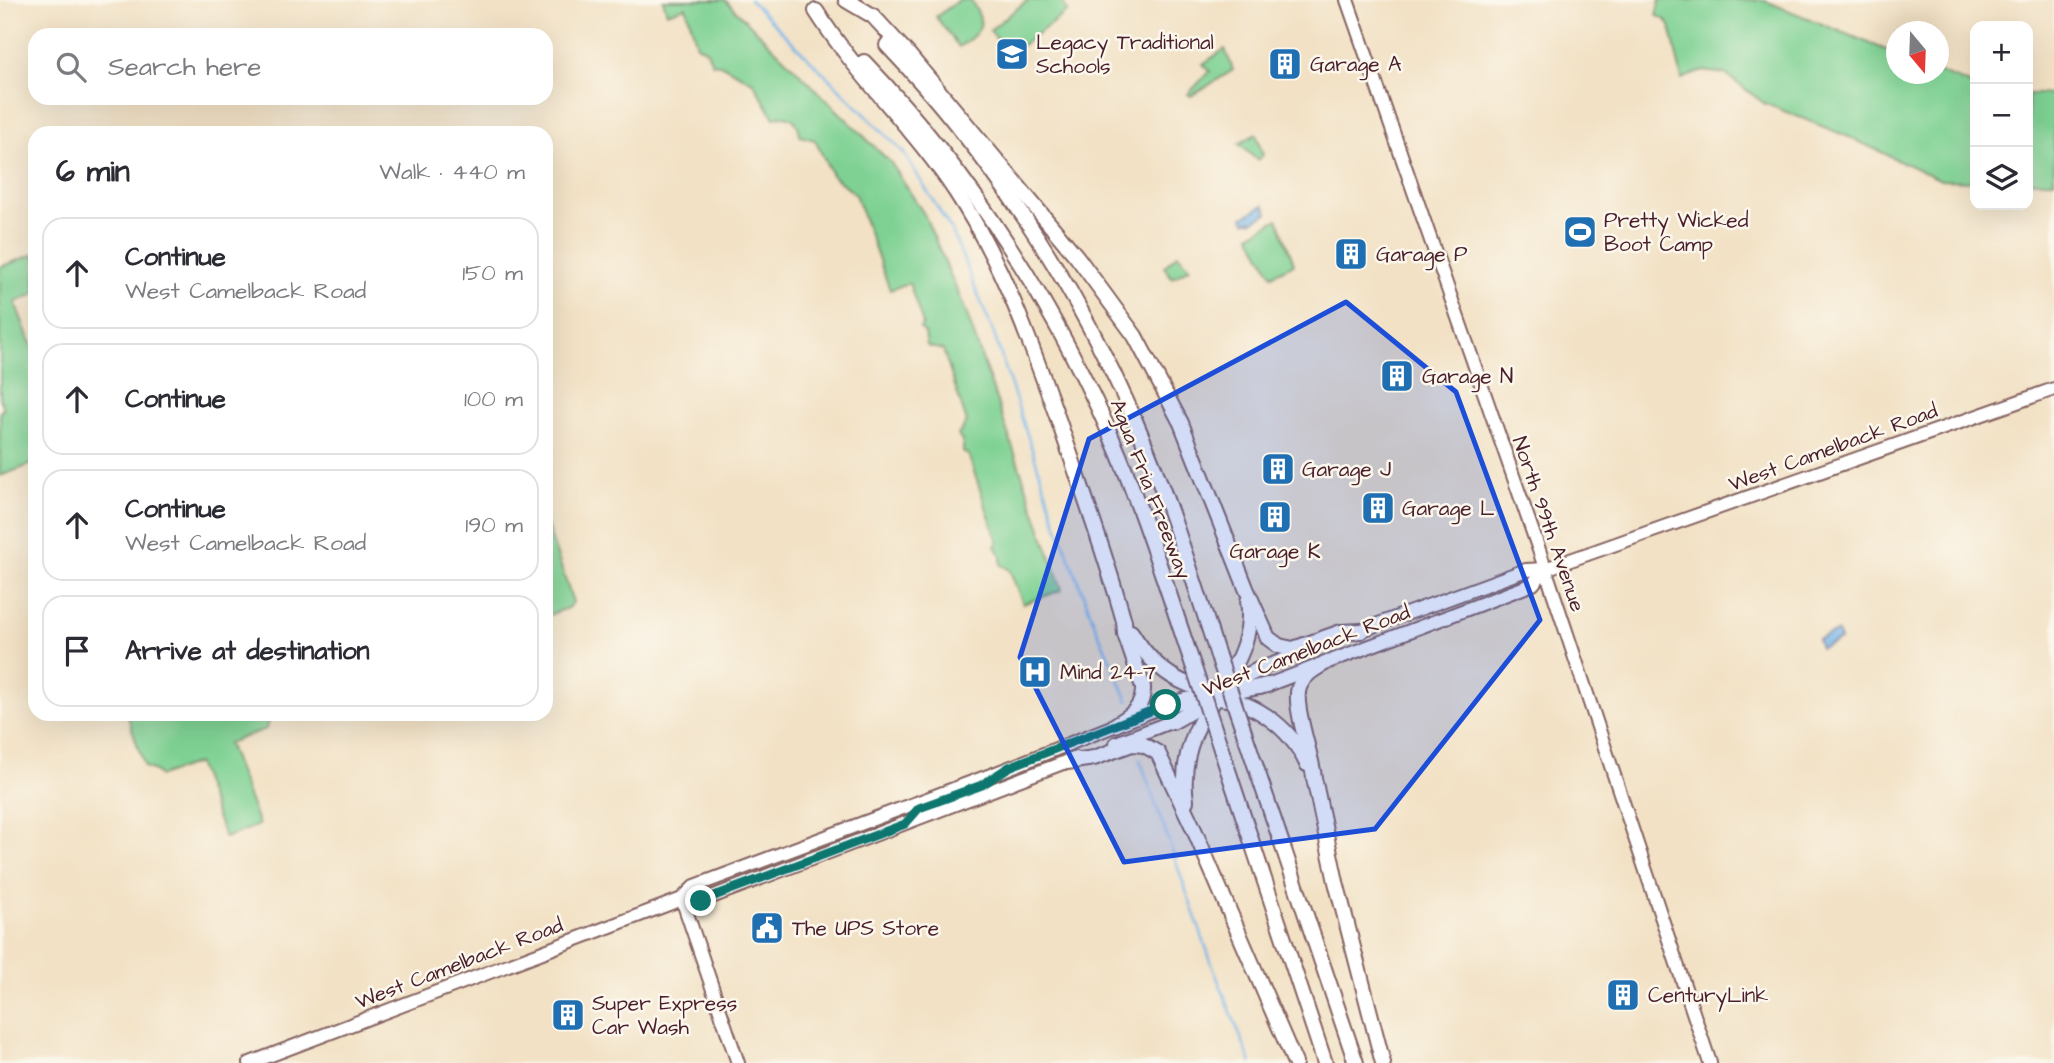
<!DOCTYPE html>
<html lang="en">
<head>
<meta charset="utf-8">
<style>
  body { margin:0; font-family:"Architects Daughter",sans-serif; background:#f2f2f3; color:#2b2b33 }
  .controls { position:absolute; right:21px; top:21px; display:grid; overflow:hidden; border-radius:14px; box-shadow:0 7px 28px #0002 }
  .controls button { width:63px; height:63px; display:grid; place-items:center; padding:0; border:0; border-bottom:2px solid #e1e1e2; background:#fff; color:#2b2b33; font:35px sans-serif }
  .compass { position:absolute; left:1886px; top:21px; width:63px; height:63px; border-radius:50%; background:#fff; box-shadow:0 7px 28px #0002; rotate:161deg }
  .stop { position:absolute; width:21px; height:21px; margin:-16px; border:5px solid #0f766e; border-radius:50%; background:#fff }
  .stop.end { background:#0f766e; border-color:#fff; box-shadow:0 2px 7px #0008 }
  .list { margin:0; padding:0; list-style:none }
  h2 { display:flex; justify-content:space-between; align-items:center; height:91px; margin:0; padding:0 28px; font-size:30px }
  h2 small { font-size:23px; font-weight:400; color:#7c7c81 }
  .list li { display:grid; grid-template-columns:46px 1fr auto; gap:21px; align-items:center; box-sizing:border-box; height:112px; margin:0 14px 14px; padding:0 14px; border:2px solid #e1e1e2; border-radius:21px }
  .list b { display:block; font-size:26px; white-space:nowrap }
  .list p { margin:0; font-size:23px; white-space:nowrap; color:#7c7c81 }
  .list em { font-size:23px; font-style:normal; color:#7c7c81 }
  .icon { flex:none; width:38px; height:38px; fill:none; stroke:currentColor; stroke-width:2; stroke-linecap:round; stroke-linejoin:round }
  .map { position:relative; flex:none; width:2054px; height:1063px; overflow:hidden }
  .search { position:absolute; background:#fff; box-shadow:0 7px 28px #0002; left:28px; top:28px; width:525px; height:77px; display:flex; align-items:center; gap:18px; box-sizing:border-box; padding:0 24px; border-radius:21px; color:#7c7c81; font-size:26px }
  .panel { position:absolute; background:#fff; box-shadow:0 7px 28px #0002; left:28px; top:126px; width:525px; height:595px; border-radius:21px }
  .map>svg:first-child { display:block }
</style>
</head>
<body>
<div class="map">
<svg width="2054" height="1063" viewBox="0 0 2054 1063">
  <rect width="100%" height="100%" fill="#fbf7ec"/>
  <filter id="ink" filterUnits="userSpaceOnUse"><feTurbulence type="fractalNoise" baseFrequency=".0143" numOctaves="2"/><feDisplacementMap in="SourceGraphic" scale="14" xChannelSelector="R" yChannelSelector="G"/><feConvolveMatrix kernelMatrix="1 2 1 2 8 2 1 2 1" color-interpolation-filters="sRGB"/></filter>
  <filter id="wash" filterUnits="userSpaceOnUse"><feTurbulence type="fractalNoise" baseFrequency=".00686" numOctaves="4" result="noise"/><feDisplacementMap in="SourceGraphic" scale="28" xChannelSelector="R" yChannelSelector="G"/><feGaussianBlur stdDeviation="1.57" result="paint"/><feColorMatrix in="noise" values="0 0 0 0 0 0 0 0 0 0 0 0 0 0 0 0 0 1.4 0 .05"/><feComposite in="paint" operator="in"/></filter>
  <g filter="url(#wash)">
    <rect width="100%" height="100%" fill="#f2e1c4"/>
    <g fill="#7ed193" stroke="#64785f" stroke-width="2">
      <path d="M663 0H725L891 163 924 214 965 309 1062 590 1023 604 1009 569 1001 565V556L995 546 998 542 968 454 963 453V443L958 435 967 422 943 350 927 346 925 333 920 328 923 324 909 283 890 290 855 194 832 175 815 140 800 136C799 120 789 112 774 118L753 82 720 64 712 63 707 51 697 45 686 7 667 13Z"/>
      <path d="M959 0H970C988 24 982 31 959 47L936 17Z"/>
      <polygon points="1028,0 1060,0 1068,11 1009,55 990,30"/>
      <polygon points="1660,0 1763,0 1896,54 1896,74 1939,72 1975,86 1975,181 1941,180 1849,137 1764,103 1725,74 1702,71 1682,79 1670,26 1666,20 1656,15"/>
      <polygon points="1225,49 1233,70 1191,96 1188,94 1210,71 1203,64"/>
      <rect x="2028" y="94" width="26" height="87"/>
      <polygon points="1256,134 1263,155 1257,160 1239,144"/>
      <polygon points="1278,219 1294,264 1272,275 1250,235"/>
      <polygon points="35,254 35,294 15,302 35,355 35,463 0,476 0,411 4,409 0,398 0,267"/>
      <polygon points="1178,254 1190,268 1172,278 1164,267"/>
      <polygon points="546,523 573,602 568,608 546,616"/>
      <polygon points="127,714 263,714 268,721 266,729 228,743 259,825 225,838 197,763 160,776 155,771 145,767"/>
    </g>
    <g fill="#72b4e7" stroke="#5e6a89" stroke-width="2">
      <polygon points="1264,205 1268,213 1251,222 1250,220 1246,222 1243,217"/>
      <polygon points="1837,632 1840,640 1820,648 1817,639"/>
    </g>
    <g fill="none" stroke-linecap="round" stroke-linejoin="round">
      <g stroke="#72b4e7" stroke-width="2.5">
        <polyline points="750,0 903,152 952,231 994,334 1057,525 1095,625 1128,701"/>
        <polyline points="1140,760 1213,967 1251,1063"/>
      </g>
    </g>
  </g>
  <g filter="url(#ink)">
    <g fill="none" stroke-linecap="round" stroke-linejoin="round">
      <defs>
        <g id="secondary">
          <polyline points="1347,0 1539,550 1710,1063"/>
          <polyline points="682,899 738,1063"/>
        </g>
        <g id="primary">
          <polyline points="1354,633 1526,570 1545,569 2054,389"/>
          <polyline points="1256,670 1308,651"/>
          <polyline points="1260,688 1533,584 1545,569"/>
          <polyline points="1116,743 1181,718"/>
          <polyline points="682,899 701,901 1076,758"/>
          <polyline points="250,1063 682,899 695,886 996,773 1174,702"/>
        </g>
        <g id="highway">
          <polyline points="846,0 873,16 908,54 1077,257 1135,336 1181,423 1246,588 1268,638 1279,646 1293,649 1341,632 1361,631"/>
          <path d="M816 11C857 76 914 128 956 192 1002 262 1030 341 1058 419 1081 486 1105 553 1124 621L1125 634 1143 687C1144 707 1131 716 1115 725"/>
          <path d="M887 45C989 152 1073 280 1133 416 1167 494 1192 575 1218 656"/>
          <path d="M864 62C972 175 1059 311 1119 455 1147 524 1169 595 1193 665"/>
          <path d="M1131 632C1163 685 1207 701 1267 685"/>
          <path d="M1325 663C1315 669 1305 674 1300 685 1291 702 1312 754 1314 778L1336 882 1383 1063"/>
          <path d="M1166 705C1180 702 1194 697 1208 697 1251 698 1290 726 1307 764"/>
          <path d="M1172 722C1183 716 1194 710 1204 702 1233 680 1254 638 1248 601"/>
          <polyline points="1242,726 1356,1063"/>
          <polyline points="1216,734 1325,1063"/>
          <polyline points="1067,762 1094,758 1132,744 1144,745 1158,753 1192,825 1295,1063"/>
          <path d="M1186 801C1180 759 1196 714 1229 686 1239 678 1252 673 1263 668"/>
        </g>
      </defs>
      <use href="#secondary" stroke="#856361" stroke-width="16"/>
      <use href="#primary" stroke="#856361" stroke-width="16"/>
      <use href="#highway" stroke="#856361" stroke-width="18"/>
      <use href="#secondary" stroke="#fff" stroke-width="12"/>
      <use href="#primary" stroke="#fff" stroke-width="12"/>
      <use href="#highway" stroke="#fff" stroke-width="14"/>
      <defs>
        <g id="highway-bridge">
          <polyline points="1218,656 1242,726"/>
          <polyline points="1193,665 1216,734"/>
        </g>
      </defs>
      <use href="#highway-bridge" stroke="#856361" stroke-width="18" stroke-linecap="butt"/>
      <use href="#highway-bridge" stroke="#fff" stroke-width="14"/>
    </g>
  </g>
  <g fill="none" stroke-linecap="round" stroke-linejoin="round" filter="url(#ink)">
    <polyline stroke="#0f766e" stroke-width="9" points="701,901 905,824 919,808 982,785 1009,767 1166,705"/>
  </g>
  <path fill="#1d4ed8" fill-opacity="0.2" stroke="#1d4ed8" stroke-width="5" stroke-linejoin="round" d="M1346 302 1456 392 1540 620 1375 829 1124 862 1020 657 1089 439Z"/>
  <defs>
    <symbol id="school-square" viewBox="-11 -11 22 22"><rect x="-9" y="-9" width="18" height="18" rx="4" fill="#1f6fb2" stroke="#fbf7ec"/><path d="M0-5L7-2L0 1L-7-2ZM-4 1L0 2.5L4 1V4Q0 6-4 4Z" fill="#fff"/></symbol>
    <symbol id="building-square" viewBox="-11 -11 22 22"><rect x="-9" y="-9" width="18" height="18" rx="4" fill="#1f6fb2" stroke="#fbf7ec"/><path d="M-4-6H4V6H1V3H-1V6H-4ZM-2.5-4.3h1.7v1.8h-1.7ZM.8-4.3h1.7v1.8H.8ZM-2.5-1h1.7V.8h-1.7ZM.8-1h1.7V.8H.8Z" fill="#fff"/></symbol>
    <symbol id="stadium-square" viewBox="-11 -11 22 22"><rect x="-9" y="-9" width="18" height="18" rx="4" fill="#1f6fb2" stroke="#fbf7ec"/><path d="M0-5a6.5 5 0 1 0 0 10a6.5 5 0 1 0 0-10ZM-3.5-1.8h7v3.6h-7Z" fill="#fff"/></symbol>
    <symbol id="hospital-square" viewBox="-11 -11 22 22"><rect x="-9" y="-9" width="18" height="18" rx="4" fill="#1f6fb2" stroke="#fbf7ec"/><path d="M-5-5h3v3.5h4V-5h3V5h-3V1.5h-4V5h-3Z" fill="#fff"/></symbol>
    <symbol id="civic-square" viewBox="-11 -11 22 22"><rect x="-9" y="-9" width="18" height="18" rx="4" fill="#1f6fb2" stroke="#fbf7ec"/><path d="M-.6-6.5H3V-4.5H.6V-3L4-1V1h2V6H-6V1h2V-1L-.6-3ZM-1.2 2.5V6h2.4V2.5Z" fill="#fff"/></symbol>
  </defs>
  <g fill-rule="evenodd">
    <use href="#school-square" x="993" y="35" width="38" height="38"/>
    <use href="#building-square" x="1266" y="45" width="38" height="38"/>
    <use href="#stadium-square" x="1561" y="213" width="38" height="38"/>
    <use href="#building-square" x="1332" y="235" width="38" height="38"/>
    <use href="#building-square" x="1378" y="357" width="38" height="38"/>
    <use href="#building-square" x="1259" y="450" width="38" height="38"/>
    <use href="#building-square" x="1359" y="489" width="38" height="38"/>
    <use href="#building-square" x="1256" y="498" width="38" height="38"/>
    <use href="#hospital-square" x="1016" y="653" width="38" height="38"/>
    <use href="#civic-square" x="748" y="909" width="38" height="38"/>
    <use href="#building-square" x="1604" y="976" width="38" height="38"/>
    <use href="#building-square" x="549" y="996" width="38" height="38"/>
  </g>
  <g text-anchor="middle" stroke-width="5" stroke-linejoin="round" paint-order="stroke">
    <g font-size="21" fill="#4a1f2b" stroke="#fbf7ec" text-anchor="start">
      <text x="1036" y="49">Legacy Traditional<tspan x="1036" dy="24">Schools</tspan></text>
      <text x="1310" y="71">Garage A</text>
      <text x="1604" y="227">Pretty Wicked<tspan x="1604" dy="24">Boot Camp</tspan></text>
      <text x="1376" y="261">Garage P</text>
      <text x="1422" y="383">Garage N</text>
      <text x="1302" y="476">Garage J</text>
      <text x="1402" y="515">Garage L</text>
      <text x="1275" y="558" text-anchor="middle">Garage K</text>
      <text x="1060" y="679">Mind 24-7</text>
      <text x="792" y="935">The UPS Store</text>
      <text x="1648" y="1002">CenturyLink</text>
      <text x="592" y="1010">Super Express<tspan x="592" dy="24">Car Wash</tspan></text>
    </g>
    <g font-size="21" fill="#4a1f2b" stroke="#fbf7ec">
      <text transform="translate(1833 447) rotate(-20)" y="7">West Camelback Road</text>
      <text transform="translate(1151 489) rotate(69)" y="7">Agua Fria Freeway</text>
      <text transform="translate(1549 524) rotate(71)" y="7">North 99th Avenue</text>
      <text transform="translate(1306 650) rotate(-21)" y="7">West Camelback Road</text>
      <text transform="translate(459 963) rotate(-21)" y="7">West Camelback Road</text>
    </g>
  </g>
</svg>
<div class="controls">
<button>+</button>
<button>−</button>
<button><svg class="icon" aria-label="layers" viewBox="0 0 24 24"><path d="M12 4l9 5-9 5-9-5zM3 14l9 5 9-5"/></svg></button>
</div>
<svg class="compass" viewBox="-18 -18 36 36"><path d="M0-13l5 13h-10z" fill="#e53935"/><path d="M0 13l5-13h-10z" fill="#7c7c81"/></svg>
<div class="stop" style="left:1166px;top:705px"></div>
<div class="stop end" style="left:701px;top:901px"></div>
<div class="search"><svg class="icon" aria-label="search" viewBox="0 0 24 24"><circle cx="10" cy="10" r="6"/><path d="M15 15l6 6"/></svg>Search here</div>
<section class="panel">
<h2>6 min<small>Walk · 440 m</small></h2>
<ul class="list">
<li><svg class="icon" aria-label="ahead" viewBox="0 0 24 24"><path d="M12 20V5M6 11l6-6 6 6"/></svg><div><b>Continue</b><p>West Camelback Road</p></div><em>150 m</em></li>
<li><svg class="icon" aria-label="ahead" viewBox="0 0 24 24"><path d="M12 20V5M6 11l6-6 6 6"/></svg><div><b>Continue</b></div><em>100 m</em></li>
<li><svg class="icon" aria-label="ahead" viewBox="0 0 24 24"><path d="M12 20V5M6 11l6-6 6 6"/></svg><div><b>Continue</b><p>West Camelback Road</p></div><em>190 m</em></li>
<li><svg class="icon" aria-label="arrive" viewBox="0 0 24 24"><path d="M6 21V4h12l-3 4 3 4H6"/></svg><div><b>Arrive at destination</b></div></li>
</ul>
</section>
</div>
</body>
</html>
